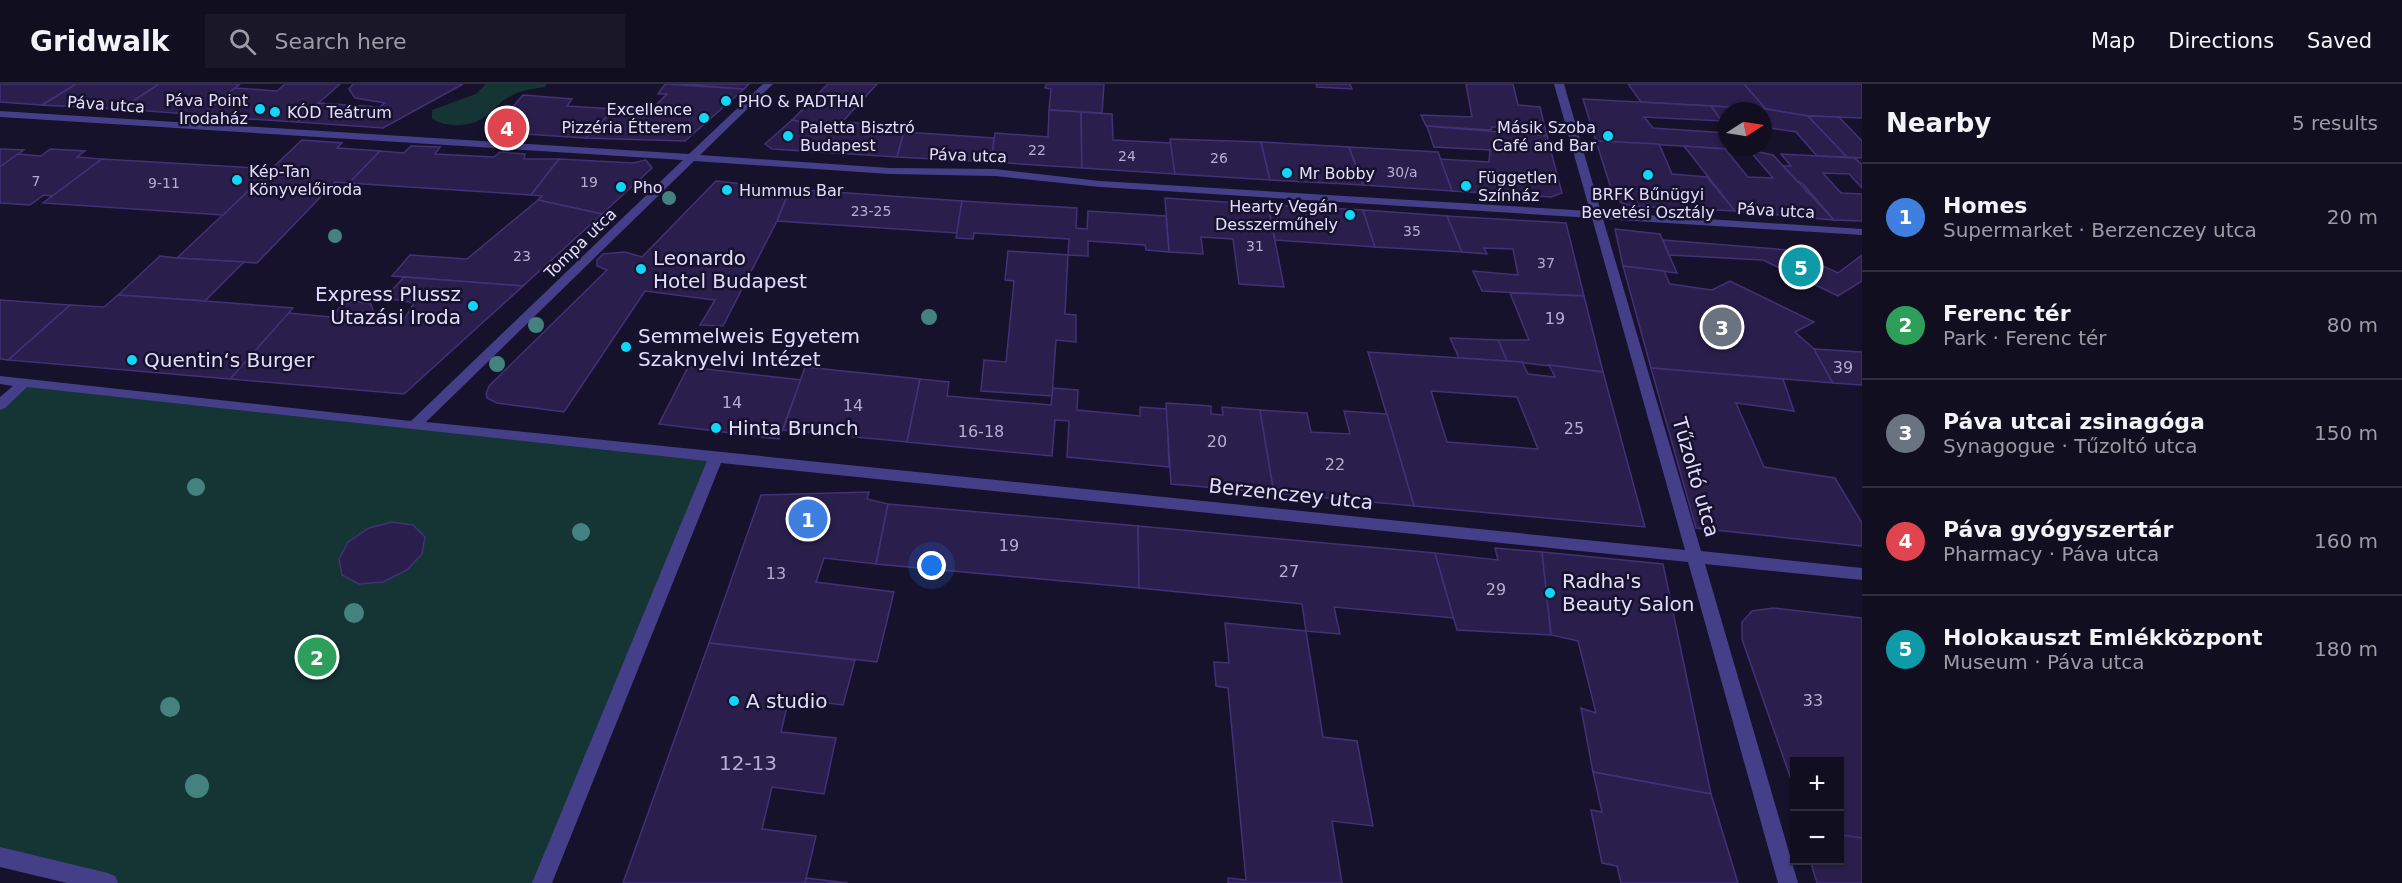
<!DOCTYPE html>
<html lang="en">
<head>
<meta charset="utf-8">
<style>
  body { margin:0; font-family:"DejaVu Sans",sans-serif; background:#1a1729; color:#f1f3f6 }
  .controls { position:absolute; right:18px; bottom:18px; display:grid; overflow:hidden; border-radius:0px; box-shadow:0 2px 4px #0004 }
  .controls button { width:54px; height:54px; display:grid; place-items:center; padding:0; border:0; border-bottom:2px solid #302e3e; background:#110e20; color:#f1f3f6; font:30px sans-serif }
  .compass { position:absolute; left:1718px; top:18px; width:54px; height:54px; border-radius:50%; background:#110e20; box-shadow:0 2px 4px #0004; rotate:78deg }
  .you { position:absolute; left:932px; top:482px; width:21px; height:21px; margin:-15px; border:4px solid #fff; border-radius:50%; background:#1a73e8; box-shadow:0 0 0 9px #1a73e833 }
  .badge { display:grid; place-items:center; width:39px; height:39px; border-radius:50%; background:#7c3aed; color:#fff; font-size:20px; font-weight:700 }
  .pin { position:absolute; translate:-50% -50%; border:3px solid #fff; box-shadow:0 2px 6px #0006 }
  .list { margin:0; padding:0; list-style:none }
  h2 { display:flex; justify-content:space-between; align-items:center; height:78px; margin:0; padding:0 24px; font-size:26px }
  h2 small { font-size:20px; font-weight:400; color:#9c9ca5 }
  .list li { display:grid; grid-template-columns:39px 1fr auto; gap:18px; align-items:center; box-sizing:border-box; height:108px; padding:0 24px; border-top:2px solid #302e3e }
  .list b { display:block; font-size:22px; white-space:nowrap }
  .list p { margin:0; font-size:20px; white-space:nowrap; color:#9c9ca5 }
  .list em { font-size:20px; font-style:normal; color:#9c9ca5 }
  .icon { flex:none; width:33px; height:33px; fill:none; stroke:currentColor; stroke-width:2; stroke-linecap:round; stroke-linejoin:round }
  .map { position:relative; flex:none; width:1862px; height:799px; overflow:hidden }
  header { display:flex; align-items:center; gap:36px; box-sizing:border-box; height:84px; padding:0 30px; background:#110e20; border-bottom:2px solid #302e3e }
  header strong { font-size:28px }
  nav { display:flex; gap:33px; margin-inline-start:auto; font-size:21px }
  .search { width:420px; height:54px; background:#1a1729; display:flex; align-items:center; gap:15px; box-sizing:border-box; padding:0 21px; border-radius:0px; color:#9c9ca5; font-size:22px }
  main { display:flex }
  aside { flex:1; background:#110e20 }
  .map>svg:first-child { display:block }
</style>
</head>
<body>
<header>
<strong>Gridwalk</strong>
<div class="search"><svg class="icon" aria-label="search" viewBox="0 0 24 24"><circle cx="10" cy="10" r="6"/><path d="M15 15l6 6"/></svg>Search here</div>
<nav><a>Map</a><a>Directions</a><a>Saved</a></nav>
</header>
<main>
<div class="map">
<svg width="1862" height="799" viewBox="0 0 1862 799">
  <rect width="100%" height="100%" fill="#17122b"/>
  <g fill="#153535">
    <path d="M486 0H547L545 3C530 5 517 7 504 16 499 19 495 25 490 29 474 43 450 45 432 35V26L476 10Z"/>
    <polygon points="24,299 716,373 542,799 108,799 0,773 0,321"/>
  </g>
  <g fill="#2a1f4c" stroke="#423177" stroke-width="1.5" fill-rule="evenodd">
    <polygon points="0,0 76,0 42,21 0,18"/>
    <polygon points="76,0 159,0 121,25 42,21"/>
    <polygon points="159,0 240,0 200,31 121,25"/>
    <polygon points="285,0 340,0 297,38 200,32 235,4 277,7"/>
    <polygon points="353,0 463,0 383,44 297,38 319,19 379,23 385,19 355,14 349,5"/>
    <polygon points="665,0 744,5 685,57 586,54 614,25 640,26 643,22 654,23 667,10 658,10"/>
    <polygon points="680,0 749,0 744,5"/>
    <polygon points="828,0 877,0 836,45 792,36"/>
    <polygon points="1046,0 1104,0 1102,29 1049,26 1051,5 1045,4"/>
    <polygon points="1316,0 1350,0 1352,5 1317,3"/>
    <polygon points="1466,0 1513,0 1518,21 1540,23 1547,52 1501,47 1500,43 1492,43 1491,46 1426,42 1421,31 1472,33"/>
    <polygon points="1628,0 1744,0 1766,25 1641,18"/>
    <polygon points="1744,0 1862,0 1862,34 1808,32 1766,25"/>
    <polygon points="523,11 572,15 567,22 614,25 586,54 491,48"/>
    <polygon points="1583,15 1711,22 1722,37 1644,33 1653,44 1727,49 1727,63 1746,63 1749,66 1596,57"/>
    <polygon points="1711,22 1766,25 1808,32 1847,73 1817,72 1796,48 1763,43 1763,27 1727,27 1727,38 1722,37"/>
    <polygon points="1049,26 1081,28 1082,84 991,78 995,49 1048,53"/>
    <polygon points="1081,28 1112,30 1113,56 1171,59 1175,90 1082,84"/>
    <polygon points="1808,32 1839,33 1862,57 1862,74 1847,73"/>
    <polygon points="792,36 836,45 834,46 846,47 850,38 877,41 874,46 886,47 888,43 905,44 897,73 772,65 765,60"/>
    <polygon points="1427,42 1547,52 1562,109 1551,113 1452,107 1440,75 1489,78 1490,66 1434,63"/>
    <polygon points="904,48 994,54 991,78 897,73"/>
    <polygon points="1170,55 1261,58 1270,96 1175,90"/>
    <polygon points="302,56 342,59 337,64 380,67 349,99 335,98 257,179 177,174"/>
    <polygon points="1596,57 1659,60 1672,90 1707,93 1735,127 1632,122 1622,119 1614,114"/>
    <polygon points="1261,58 1349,63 1363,101 1270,96"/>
    <polygon points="411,62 440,63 435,70 494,73 500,68 525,70 524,75 559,75 531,111 349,99 380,67 404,69"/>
    <polygon points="1684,62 1725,65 1748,93 1773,94 1749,66 1773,71 1834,136 1735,127"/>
    <polygon points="1349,63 1438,68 1452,107 1363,101"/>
    <polygon points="0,65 24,66 0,83"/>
    <polygon points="50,65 85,67 77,73 102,75 53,112 44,111 30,121 0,119 0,83 18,70 41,72"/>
    <polygon points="1781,70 1855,74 1862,81 1862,104 1849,90 1823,89 1841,109 1862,110 1862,137 1834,136 1802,99 1798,98 1783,82 1791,82"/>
    <polygon points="102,75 271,85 223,131 43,119"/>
    <polygon points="559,75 633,79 646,76 652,84 602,130 538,116 542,112 531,111"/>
    <polygon points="716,97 790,105 777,137 723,242 700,241 715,216 645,207 564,328 497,319 487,314 486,310 489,302 607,186 597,182 597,176 603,170 625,168 642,173"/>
    <polygon points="790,105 962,117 957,149 777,137"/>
    <polygon points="1165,114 1268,121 1284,203 1239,200 1233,155 1201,153 1203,170 1169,168"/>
    <polygon points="538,116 602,130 523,202 392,192 410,171 467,175"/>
    <polygon points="962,117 1077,124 1076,144 1087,145 1088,127 1166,132 1169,168 1146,166 1145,161 1088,157 1088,172 1068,171 1069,155 974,149 973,155 956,154"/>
    <polygon points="1268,121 1363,126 1375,163 1275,156"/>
    <polygon points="1363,126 1447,132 1462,168 1375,163"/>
    <polygon points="1447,132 1566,139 1584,212 1482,207 1473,187 1518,191 1513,165 1484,164 1487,170 1462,168"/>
    <polygon points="1615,145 1660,150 1677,189 1623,182"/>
    <polygon points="1663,156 1788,166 1838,189 1862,171 1862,197 1838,212 1763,176 1669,171"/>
    <polygon points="1008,167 1068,171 1065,230 1076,231 1076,258 1056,256 1052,312 981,307 984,276 1006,278 1014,197 1005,196"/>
    <polygon points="160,172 177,174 244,178 205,217 118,211"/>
    <polygon points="1623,182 1664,187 1670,200 1712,206 1730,197 1814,238 1795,248 1814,265 1833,299 1651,284"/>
    <polygon points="404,193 523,202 404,310 230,295 288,229 331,233 342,221 353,217 371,220 373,226 365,235 402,239 414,219 385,214"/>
    <polygon points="1510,209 1584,212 1603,288 1507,277 1498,256 1529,256"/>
    <polygon points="118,211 205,217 293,224 230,295 8,276 70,221 104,223"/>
    <polygon points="0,216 70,221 8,276 0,275"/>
    <polygon points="1450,254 1498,256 1507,277 1459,274"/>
    <polygon points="1814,265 1862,268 1862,301 1833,299"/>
    <path d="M1368 268 1522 278 1528 290 1555 293 1549 281 1603 288 1645 443 1414 422ZM1431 307 1517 313 1538 365 1447 358Z"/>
    <polygon points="688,283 801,296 779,355 659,340"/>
    <polygon points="805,283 920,295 907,358 783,346"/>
    <polygon points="1651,284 1783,295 1794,327 1736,319 1764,383 1835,394 1862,439 1862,462 1696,444"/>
    <polygon points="920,295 949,298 947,312 1051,321 1053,304 1078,306 1077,326 1140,332 1140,323 1167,325 1169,383 1067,373 1069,337 1055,336 1052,372 907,358"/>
    <polygon points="1166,319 1211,322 1211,330 1223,331 1222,323 1260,326 1274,409 1171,400"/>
    <polygon points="1260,326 1307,329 1311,348 1350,350 1344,327 1387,330 1414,422 1274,409"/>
    <polygon points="869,408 867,415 888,420 876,480 824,474 816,498 894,508 877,578 709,559 761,411"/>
    <polygon points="888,420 1138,442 1139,504 876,480"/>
    <polygon points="392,438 413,441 425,453 422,470 407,486 383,498 359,500 342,491 339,475 348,458 369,444"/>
    <polygon points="1138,442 1435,469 1454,534 1334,523 1340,550 1306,547 1302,520 1139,504"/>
    <polygon points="1495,464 1542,468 1551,551 1457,546 1435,469 1498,476"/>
    <polygon points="1542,468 1663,480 1711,710 1593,688 1581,624 1596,629 1578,557 1551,551"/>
    <polygon points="1773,524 1862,534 1862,754 1840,751 1840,678 1794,678 1794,704 1742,555 1742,538 1752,527"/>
    <polygon points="1225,539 1306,547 1323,653 1357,657 1373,742 1332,737 1342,799 1228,799 1228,794 1246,796 1228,604 1216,602 1214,578 1229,579"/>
    <polygon points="709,559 855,576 843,621 789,614 781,648 836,654 824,710 772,703 762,745 816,752 805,799 623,799"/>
    <polygon points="1593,688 1711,710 1738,799 1621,799 1617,782 1602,779 1591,726 1602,728"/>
    <polygon points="1840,751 1862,754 1862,799 1817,799 1810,776 1840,776"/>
    <polygon points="806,794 848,799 805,799"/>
  </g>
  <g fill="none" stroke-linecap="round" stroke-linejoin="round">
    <g fill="#453f89" fill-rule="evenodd">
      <path d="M763 0H773L700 71 890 84 995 85 1100 97 1590 127 1554 0H1564L1601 128 1862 145V151L1603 135 1701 467 1862 484V496L1705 480 1798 799H1778L1688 478 721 379 552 799H532L707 377 27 303 5 324 0 326V313L13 302 0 300V292L411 337 683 76 0 33V27L689 70ZM694 77 890 90 995 92 1100 103 1592 134 1685 466 426 338Z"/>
      <polygon points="0,763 108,789 115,792 118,799 67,799 0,783"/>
    </g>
  </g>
  <g fill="#448280">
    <circle cx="669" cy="114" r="7"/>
    <circle cx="335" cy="152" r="7"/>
    <circle cx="929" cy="233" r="8"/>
    <circle cx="536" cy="241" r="8"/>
    <circle cx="497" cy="280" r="8"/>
    <circle cx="196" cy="403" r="9"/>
    <circle cx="581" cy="448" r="9"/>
    <circle cx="354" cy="529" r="10"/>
    <circle cx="170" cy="623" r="10"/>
    <circle cx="197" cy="702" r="12"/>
  </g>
  <g fill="#0fd7f9" stroke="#17122b" stroke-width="2">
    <circle cx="726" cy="17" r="6"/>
    <circle cx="260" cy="25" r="6"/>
    <circle cx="275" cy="28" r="6"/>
    <circle cx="704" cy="34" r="6"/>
    <circle cx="788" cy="52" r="6"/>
    <circle cx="1608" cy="52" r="6"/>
    <circle cx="1287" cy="89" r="6"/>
    <circle cx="1648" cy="91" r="6"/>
    <circle cx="237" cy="96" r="6"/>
    <circle cx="1466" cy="102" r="6"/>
    <circle cx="621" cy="103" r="6"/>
    <circle cx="727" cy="106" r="6"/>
    <circle cx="1350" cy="131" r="6"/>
    <circle cx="641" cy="185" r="6"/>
    <circle cx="473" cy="222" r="6"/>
    <circle cx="626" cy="263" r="6"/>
    <circle cx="132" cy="276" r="6"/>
    <circle cx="716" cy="344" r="6"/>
    <circle cx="1550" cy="509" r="6"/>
    <circle cx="734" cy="617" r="6"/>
  </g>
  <g text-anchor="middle" stroke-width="5" stroke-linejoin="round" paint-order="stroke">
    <g font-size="14" fill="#b4aed2">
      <text x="1037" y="71">22</text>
      <text x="1127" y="77">24</text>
      <text x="1219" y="79">26</text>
      <text x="1402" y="93">30/a</text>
      <text x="36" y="102">7</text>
      <text x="589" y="103">19</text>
      <text x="164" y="104">9-11</text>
      <text x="871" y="132">23-25</text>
      <text x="1412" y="152">35</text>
      <text x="1255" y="167">31</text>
      <text x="522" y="177">23</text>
      <text x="1546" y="184">37</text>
    </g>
    <g font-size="16" fill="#e2ddfe" stroke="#17122b" text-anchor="start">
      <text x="248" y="22" text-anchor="end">Páva Point<tspan x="248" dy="18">Irodaház</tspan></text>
      <text x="738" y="23">PHO &amp; PADTHAI</text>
      <text x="692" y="31" text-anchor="end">Excellence<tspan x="692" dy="18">Pizzéria Étterem</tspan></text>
      <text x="287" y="34">KÓD Teátrum</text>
      <text x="800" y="49">Paletta Bisztró<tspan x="800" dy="18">Budapest</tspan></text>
      <text x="1596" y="49" text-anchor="end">Másik Szoba<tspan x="1596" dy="18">Café and Bar</tspan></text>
      <text x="249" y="93">Kép-Tan<tspan x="249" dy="18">Könyvelőiroda</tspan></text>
      <text x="1299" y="95">Mr Bobby</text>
      <text x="1478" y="99">Független<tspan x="1478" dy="18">Színház</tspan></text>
      <text x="633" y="109">Pho</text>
      <text x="739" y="112">Hummus Bar</text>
      <text x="1648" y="116" text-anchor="middle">BRFK Bűnügyi<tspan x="1648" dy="18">Bevetési Osztály</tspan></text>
      <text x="1338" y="128" text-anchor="end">Hearty Vegán<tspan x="1338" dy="18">Desszerműhely</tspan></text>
    </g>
    <g font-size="16" fill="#e2ddfe" stroke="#17122b">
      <text transform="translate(106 20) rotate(4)" y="6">Páva utca</text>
      <text transform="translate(968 71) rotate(2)" y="6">Páva utca</text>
      <text transform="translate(1776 126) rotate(3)" y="6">Páva utca</text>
      <text transform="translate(580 159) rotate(-44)" y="6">Tompa utca</text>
    </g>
    <g font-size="16" fill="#b4aed2">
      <text x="1555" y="240">19</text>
      <text x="1843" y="289">39</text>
      <text x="732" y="324">14</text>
      <text x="853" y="327">14</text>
      <text x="1574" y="350">25</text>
      <text x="981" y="353">16-18</text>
      <text x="1217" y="363">20</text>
      <text x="1335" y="386">22</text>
      <text x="1009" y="467">19</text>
      <text x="1289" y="493">27</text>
      <text x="776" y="495">13</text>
      <text x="1496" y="511">29</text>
      <text x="1813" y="622">33</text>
    </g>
    <g font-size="20" fill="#e2ddfe" stroke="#17122b" text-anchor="start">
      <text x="653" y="181">Leonardo<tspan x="653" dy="23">Hotel Budapest</tspan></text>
      <text x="461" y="217" text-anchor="end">Express Plussz<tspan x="461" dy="23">Utazási Iroda</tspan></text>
      <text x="638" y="259">Semmelweis Egyetem<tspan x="638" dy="23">Szaknyelvi Intézet</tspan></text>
      <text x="144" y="283">Quentin‘s Burger</text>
      <text x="728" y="351">Hinta Brunch</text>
      <text x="1562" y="504">Radha's<tspan x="1562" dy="23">Beauty Salon</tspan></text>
      <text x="746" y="624">A studio</text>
    </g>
    <g font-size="20" fill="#e2ddfe" stroke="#17122b">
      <text transform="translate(1696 393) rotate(74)" y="7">Tűzoltó utca</text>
      <text transform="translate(1291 410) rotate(6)" y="7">Berzenczey utca</text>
    </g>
    <g font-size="20" fill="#b4aed2">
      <text x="748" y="686">12-13</text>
    </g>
  </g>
</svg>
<div class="controls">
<button>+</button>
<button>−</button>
</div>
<svg class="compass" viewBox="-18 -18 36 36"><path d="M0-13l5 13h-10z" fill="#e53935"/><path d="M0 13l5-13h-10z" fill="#9c9ca5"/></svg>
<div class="you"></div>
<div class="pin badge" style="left:808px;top:435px;background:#3f7fe0">1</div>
<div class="pin badge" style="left:317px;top:573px;background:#2e9e5b">2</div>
<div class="pin badge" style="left:1722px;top:243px;background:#6b7280">3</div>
<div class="pin badge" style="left:507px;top:44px;background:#e0444e">4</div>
<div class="pin badge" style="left:1801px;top:183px;background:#0f9aa8">5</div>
</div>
<aside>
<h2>Nearby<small>5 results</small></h2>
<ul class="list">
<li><span class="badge" style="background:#3f7fe0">1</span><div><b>Homes</b><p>Supermarket · Berzenczey utca</p></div><em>20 m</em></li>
<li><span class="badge" style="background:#2e9e5b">2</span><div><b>Ferenc tér</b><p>Park · Ferenc tér</p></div><em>80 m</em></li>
<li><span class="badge" style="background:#6b7280">3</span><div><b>Páva utcai zsinagóga</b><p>Synagogue · Tűzoltó utca</p></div><em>150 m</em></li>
<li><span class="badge" style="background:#e0444e">4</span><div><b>Páva gyógyszertár</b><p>Pharmacy · Páva utca</p></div><em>160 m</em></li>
<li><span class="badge" style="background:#0f9aa8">5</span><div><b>Holokauszt Emlékközpont</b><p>Museum · Páva utca</p></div><em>180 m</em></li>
</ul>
</aside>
</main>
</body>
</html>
